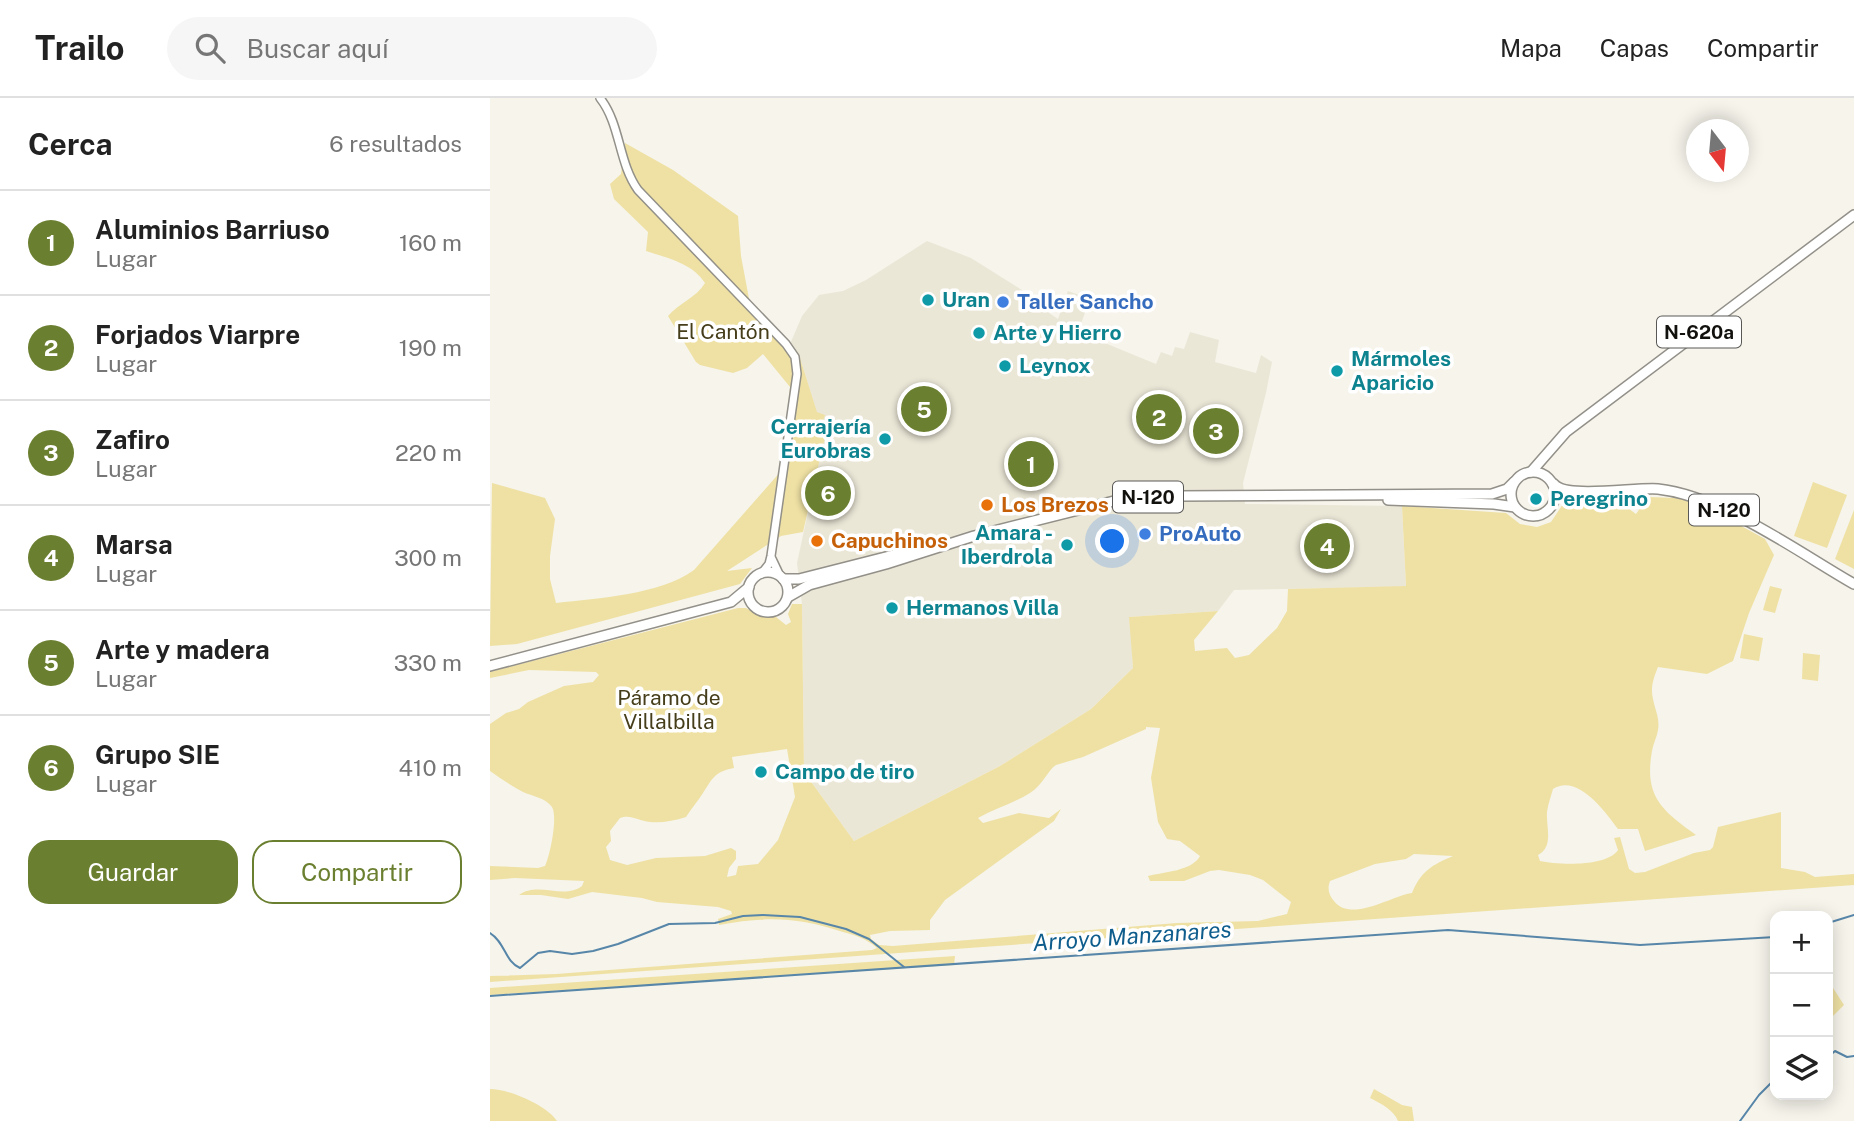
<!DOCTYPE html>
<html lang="es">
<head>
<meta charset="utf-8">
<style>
  body { margin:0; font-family:"Public Sans",sans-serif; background:#f6f6f6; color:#222 }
  .controls { position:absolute; right:21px; bottom:21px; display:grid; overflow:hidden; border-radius:14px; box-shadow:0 4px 18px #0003 }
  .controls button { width:63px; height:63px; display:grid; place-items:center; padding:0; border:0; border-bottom:2px solid #e0e0e0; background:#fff; color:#222; font:35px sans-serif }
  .compass { position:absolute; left:1196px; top:21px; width:63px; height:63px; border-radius:50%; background:#fff; box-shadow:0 4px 18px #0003; rotate:164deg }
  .you { position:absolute; left:623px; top:444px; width:24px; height:24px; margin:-18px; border:5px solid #fff; border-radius:50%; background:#1a73e8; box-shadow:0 0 0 10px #1a73e833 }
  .badge { display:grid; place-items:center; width:46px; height:46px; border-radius:50%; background:#6b7f30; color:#fff; font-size:23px; font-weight:700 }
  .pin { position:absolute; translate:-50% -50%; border:4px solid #fff; box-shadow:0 2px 7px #0006 }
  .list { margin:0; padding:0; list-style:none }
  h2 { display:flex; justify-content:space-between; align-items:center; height:91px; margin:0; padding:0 28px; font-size:30px }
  h2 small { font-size:23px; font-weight:400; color:#767676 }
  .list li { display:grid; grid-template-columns:46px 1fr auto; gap:21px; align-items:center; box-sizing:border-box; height:105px; padding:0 28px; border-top:2px solid #e0e0e0 }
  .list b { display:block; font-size:26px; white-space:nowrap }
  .list p { margin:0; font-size:23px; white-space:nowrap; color:#767676 }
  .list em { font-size:23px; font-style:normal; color:#767676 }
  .actions { display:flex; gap:14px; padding:21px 28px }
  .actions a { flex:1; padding:16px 0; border:2px solid #6b7f30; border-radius:21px; text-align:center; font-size:24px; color:#6b7f30 }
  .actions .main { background:#6b7f30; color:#fff }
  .icon { flex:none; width:38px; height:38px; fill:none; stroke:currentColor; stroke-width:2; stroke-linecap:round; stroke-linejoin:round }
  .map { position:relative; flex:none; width:1364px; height:1023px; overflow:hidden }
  header { display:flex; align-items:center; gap:42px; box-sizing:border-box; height:98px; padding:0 35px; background:#fff; border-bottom:2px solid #e0e0e0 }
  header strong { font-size:33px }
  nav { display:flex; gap:38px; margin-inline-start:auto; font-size:24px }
  .search { width:490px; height:63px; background:#f6f6f6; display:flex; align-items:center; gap:18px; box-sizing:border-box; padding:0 24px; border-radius:38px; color:#767676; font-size:26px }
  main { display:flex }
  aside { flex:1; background:#fff }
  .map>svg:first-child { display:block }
</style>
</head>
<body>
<header>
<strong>Trailo</strong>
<div class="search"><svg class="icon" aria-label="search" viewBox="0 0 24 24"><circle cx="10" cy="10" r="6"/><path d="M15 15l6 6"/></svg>Buscar aquí</div>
<nav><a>Mapa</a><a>Capas</a><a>Compartir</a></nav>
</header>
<main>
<aside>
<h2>Cerca<small>6 resultados</small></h2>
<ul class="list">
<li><span class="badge">1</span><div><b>Aluminios Barriuso</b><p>Lugar</p></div><em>160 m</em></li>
<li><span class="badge">2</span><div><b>Forjados Viarpre</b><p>Lugar</p></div><em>190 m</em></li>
<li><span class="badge">3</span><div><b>Zafiro</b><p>Lugar</p></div><em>220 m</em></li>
<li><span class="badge">4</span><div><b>Marsa</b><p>Lugar</p></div><em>300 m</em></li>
<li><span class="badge">5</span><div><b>Arte y madera</b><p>Lugar</p></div><em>330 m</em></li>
<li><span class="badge">6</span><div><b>Grupo SIE</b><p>Lugar</p></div><em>410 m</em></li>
</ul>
<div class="actions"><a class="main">Guardar</a><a>Compartir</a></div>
</aside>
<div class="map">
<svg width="1364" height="1023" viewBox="0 0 1364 1023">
  <rect width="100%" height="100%" fill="#f6f4eb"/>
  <polygon fill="#ebe7d7" points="437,143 481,160 551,204 550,209 568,221 578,193 600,201 588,234 666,266 671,254 682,258 685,249 694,251 700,234 729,242 725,264 766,275 771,257 782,264 776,295 753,385 755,406 912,408 916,489 744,492 728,513 640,519 643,570 601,611 510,668 364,743 314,674 312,506 307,465 337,326 332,325 327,315 310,260 300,246 312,218 329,197 353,193 376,182"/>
  <g fill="#efe1a4" fill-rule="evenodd">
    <path d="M135 45 183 72 248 118 251 158 260 206 274 217 310 260 327 314 335 317 332 325 338 326 313 434 291 438 237 473 262 470 250 486 27 546 0 548 2 385 55 400 65 421 60 458V481L66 505C109 500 169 497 204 472L292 372 300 289 273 256 257 270 243 275 210 267 206 264 178 218C189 205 206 200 215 185 202 165 177 160 156 153L158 134 124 101 120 86 131 76Z"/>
    <polygon points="1323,384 1357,397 1337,450 1304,438"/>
    <path d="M1138 396 1135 408 1146 416 1158 399 1186 400 1213 407 1275 441 1284 457 1259 515 1243 563 1217 576 1168 569C1164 579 1160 589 1163 601 1165 612 1170 620 1168 632 1167 639 1163 646 1162 653 1154 698 1171 712 1206 737L1155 753 1148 731H1128C1115 713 1087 675 1063 691 1061 698 1058 706 1057 714 1056 729 1064 749 1048 757L1050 763C1068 767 1117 769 1128 752L1124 740 1130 739 1139 771 1145 775 1155 774 1204 755 1220 752 1223 749 1228 729 1291 714V770L1315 774 1325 779 1364 776V787L0 884V878L66 876 382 852 387 850C377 841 365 837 353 834 307 819 276 818 229 827L228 821 242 816 241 813 228 809 167 804 152 800 102 794 78 801 51 797H29C48 783 74 802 92 788L94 783 25 780 0 782V768L48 770 55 768C60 758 68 719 62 709 56 700 42 698 33 694 21 688 10 680 0 673V626L16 615 29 611 38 604 74 588 103 584 109 577 106 574 39 572 0 580V574L248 510H256L272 519H286L296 527 301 524 298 516 302 506H312L314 674 364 743 510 668 601 611 643 570 639 519 728 513 704 542 705 553 737 550 745 560 759 557 787 530 797 513 798 491 916 488 912 408 1016 415 1030 426 1047 429 1061 424 1075 403ZM656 629 670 630 661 680 668 724 677 741 690 743 710 758C702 773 674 774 658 778L660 783H694L720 773 729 772 760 777 773 782 801 804 797 816 768 823 687 825 403 848 389 847 381 841 380 837 400 833 440 832V822L455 802 564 723 571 711 559 720 529 715 493 725 488 720C504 711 524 705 540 695 553 687 557 673 566 667L593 659 656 631ZM297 651 305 699 288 742 268 766 248 768 246 777 237 779 239 770 246 761V753L241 750 215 758 166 760 137 767 120 762 116 749 121 743 120 733 130 720C141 716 148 723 160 724 172 725 184 723 196 719 201 711 208 703 213 695 223 680 224 674 244 670L242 659ZM924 756 963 758C942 767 931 773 922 795 901 798 861 825 844 803 839 797 837 791 840 783L885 766 916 761Z"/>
    <polygon points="1364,412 1364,471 1345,461"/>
    <polygon points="1280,488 1292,491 1285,515 1273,512"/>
    <polygon points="1254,536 1273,540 1269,563 1250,560"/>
    <polygon points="1313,555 1330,557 1328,583 1312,581"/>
    <polygon points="465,858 464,867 0,897 0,890"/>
    <polygon points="1338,882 1354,907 1343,918 1338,910"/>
    <path d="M0 991C19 991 56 1007 67 1023H0Z"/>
    <path d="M884 991 912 1007 922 1009 924 1023H908C904 1012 890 1005 880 1000Z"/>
  </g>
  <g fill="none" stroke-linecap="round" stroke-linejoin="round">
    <g stroke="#5786a9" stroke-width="2">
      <polyline points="1338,825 1364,817"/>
      <path d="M0 835C15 844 15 864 30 870L48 855 60 853 82 856 103 853 128 846 179 826 225 825 253 818 273 817 310 819 356 831 379 841 414 869"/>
      <polyline points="0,898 958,832 1150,847 1285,839"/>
      <polyline points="1338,959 1345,953 1357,959 1364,958"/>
      <polyline points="1250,1023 1269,997 1285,981"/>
    </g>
    <defs>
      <g id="secondary">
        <path d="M110 0C131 27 128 64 148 92L296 246 305 259 307 276 281 458 279 466 271 476"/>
        <polyline points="282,461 290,478"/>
      </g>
      <g id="highway">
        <circle cx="1043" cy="396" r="22"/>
        <polyline points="1041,374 1076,334 1364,117"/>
        <path d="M1064 386C1076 401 1146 389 1168 391 1232 398 1308 454 1364 486"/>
        <polyline points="898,402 1004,406 1025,409"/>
        <circle cx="278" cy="494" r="20"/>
        <polyline points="293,481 309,481 431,450"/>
        <polyline points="298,499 319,487 396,466 484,438 628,402 687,398 1002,396 1017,391 1024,384"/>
        <polyline points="0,568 241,504 259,489"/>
      </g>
    </defs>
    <use href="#secondary" stroke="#929088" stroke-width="10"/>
    <use href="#highway" stroke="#929088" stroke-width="12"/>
    <use href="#secondary" stroke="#fff" stroke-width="7"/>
    <use href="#highway" stroke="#fff" stroke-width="9"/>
  </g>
  <g fill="#0f9aa8" stroke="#fff" stroke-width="2.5">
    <circle cx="438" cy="202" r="7"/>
    <circle cx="489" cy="235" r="7"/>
    <circle cx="515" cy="268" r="7"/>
    <circle cx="847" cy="273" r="7"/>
    <circle cx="395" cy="341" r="7"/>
    <circle cx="1046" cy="401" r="7"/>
    <circle cx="577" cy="447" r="7"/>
    <circle cx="402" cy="510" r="7"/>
    <circle cx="271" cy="674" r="7"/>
  </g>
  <g fill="#3f7fe0" stroke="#fff" stroke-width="2.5">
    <circle cx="513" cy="204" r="7"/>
    <circle cx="655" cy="436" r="7"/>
  </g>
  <g fill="#e8710a" stroke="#fff" stroke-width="2.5">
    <circle cx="497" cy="407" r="7"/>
    <circle cx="327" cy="443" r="7"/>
  </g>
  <g text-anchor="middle" stroke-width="7" stroke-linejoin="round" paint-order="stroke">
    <g fill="#fff" stroke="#595856" stroke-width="2">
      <rect x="1167" y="218.5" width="84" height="31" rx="5"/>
      <rect x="623" y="383.5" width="70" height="31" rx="5"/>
      <rect x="1199" y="396.5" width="70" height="31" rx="5"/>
    </g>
    <g font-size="19" font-weight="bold" fill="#12110e">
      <text x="1209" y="241">N-620a</text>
      <text x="658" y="406">N-120</text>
      <text x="1234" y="419">N-120</text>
    </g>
    <g font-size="21" font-weight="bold" fill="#0d838f" stroke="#fff" text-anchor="start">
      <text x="452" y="209">Uran</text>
      <text x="503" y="242">Arte y Hierro</text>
      <text x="861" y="268">Mármoles<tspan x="861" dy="24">Aparicio</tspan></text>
      <text x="529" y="275">Leynox</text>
      <text x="381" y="336" text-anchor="end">Cerrajería<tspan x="381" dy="24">Eurobras</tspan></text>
      <text x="1060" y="408">Peregrino</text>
      <text x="563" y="442" text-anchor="end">Amara -<tspan x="563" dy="24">Iberdrola</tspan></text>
      <text x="416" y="517">Hermanos Villa</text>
      <text x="285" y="681">Campo de tiro</text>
    </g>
    <g font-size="21" font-weight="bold" fill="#366cbe" stroke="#fff" text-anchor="start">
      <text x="527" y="211">Taller Sancho</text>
      <text x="669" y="443">ProAuto</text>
    </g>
    <g font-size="21" fill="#463e1b" stroke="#fff">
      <text x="233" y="241">El Cantón</text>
      <text x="179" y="607">Páramo de<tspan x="179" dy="24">Villalbilla</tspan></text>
    </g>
    <g font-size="21" font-weight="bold" fill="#c56008" stroke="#fff" text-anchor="start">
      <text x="511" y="414">Los Brezos</text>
      <text x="341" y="450">Capuchinos</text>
    </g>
    <g font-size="23" font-style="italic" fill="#0e5d8d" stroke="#fff">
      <text transform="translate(642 838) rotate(-4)" y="8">Arroyo Manzanares</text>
    </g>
  </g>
</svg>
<div class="controls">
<button>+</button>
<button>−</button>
<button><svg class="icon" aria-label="layers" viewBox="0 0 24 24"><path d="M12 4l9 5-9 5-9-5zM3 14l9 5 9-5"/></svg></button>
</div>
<svg class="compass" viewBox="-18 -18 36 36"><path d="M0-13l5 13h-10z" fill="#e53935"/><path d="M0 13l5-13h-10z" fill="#767676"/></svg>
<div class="you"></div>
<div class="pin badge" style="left:541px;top:366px">1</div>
<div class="pin badge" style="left:669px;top:319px">2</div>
<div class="pin badge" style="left:726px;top:333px">3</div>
<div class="pin badge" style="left:837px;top:448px">4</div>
<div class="pin badge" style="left:434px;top:311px">5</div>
<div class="pin badge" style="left:338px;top:395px">6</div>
</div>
</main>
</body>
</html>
